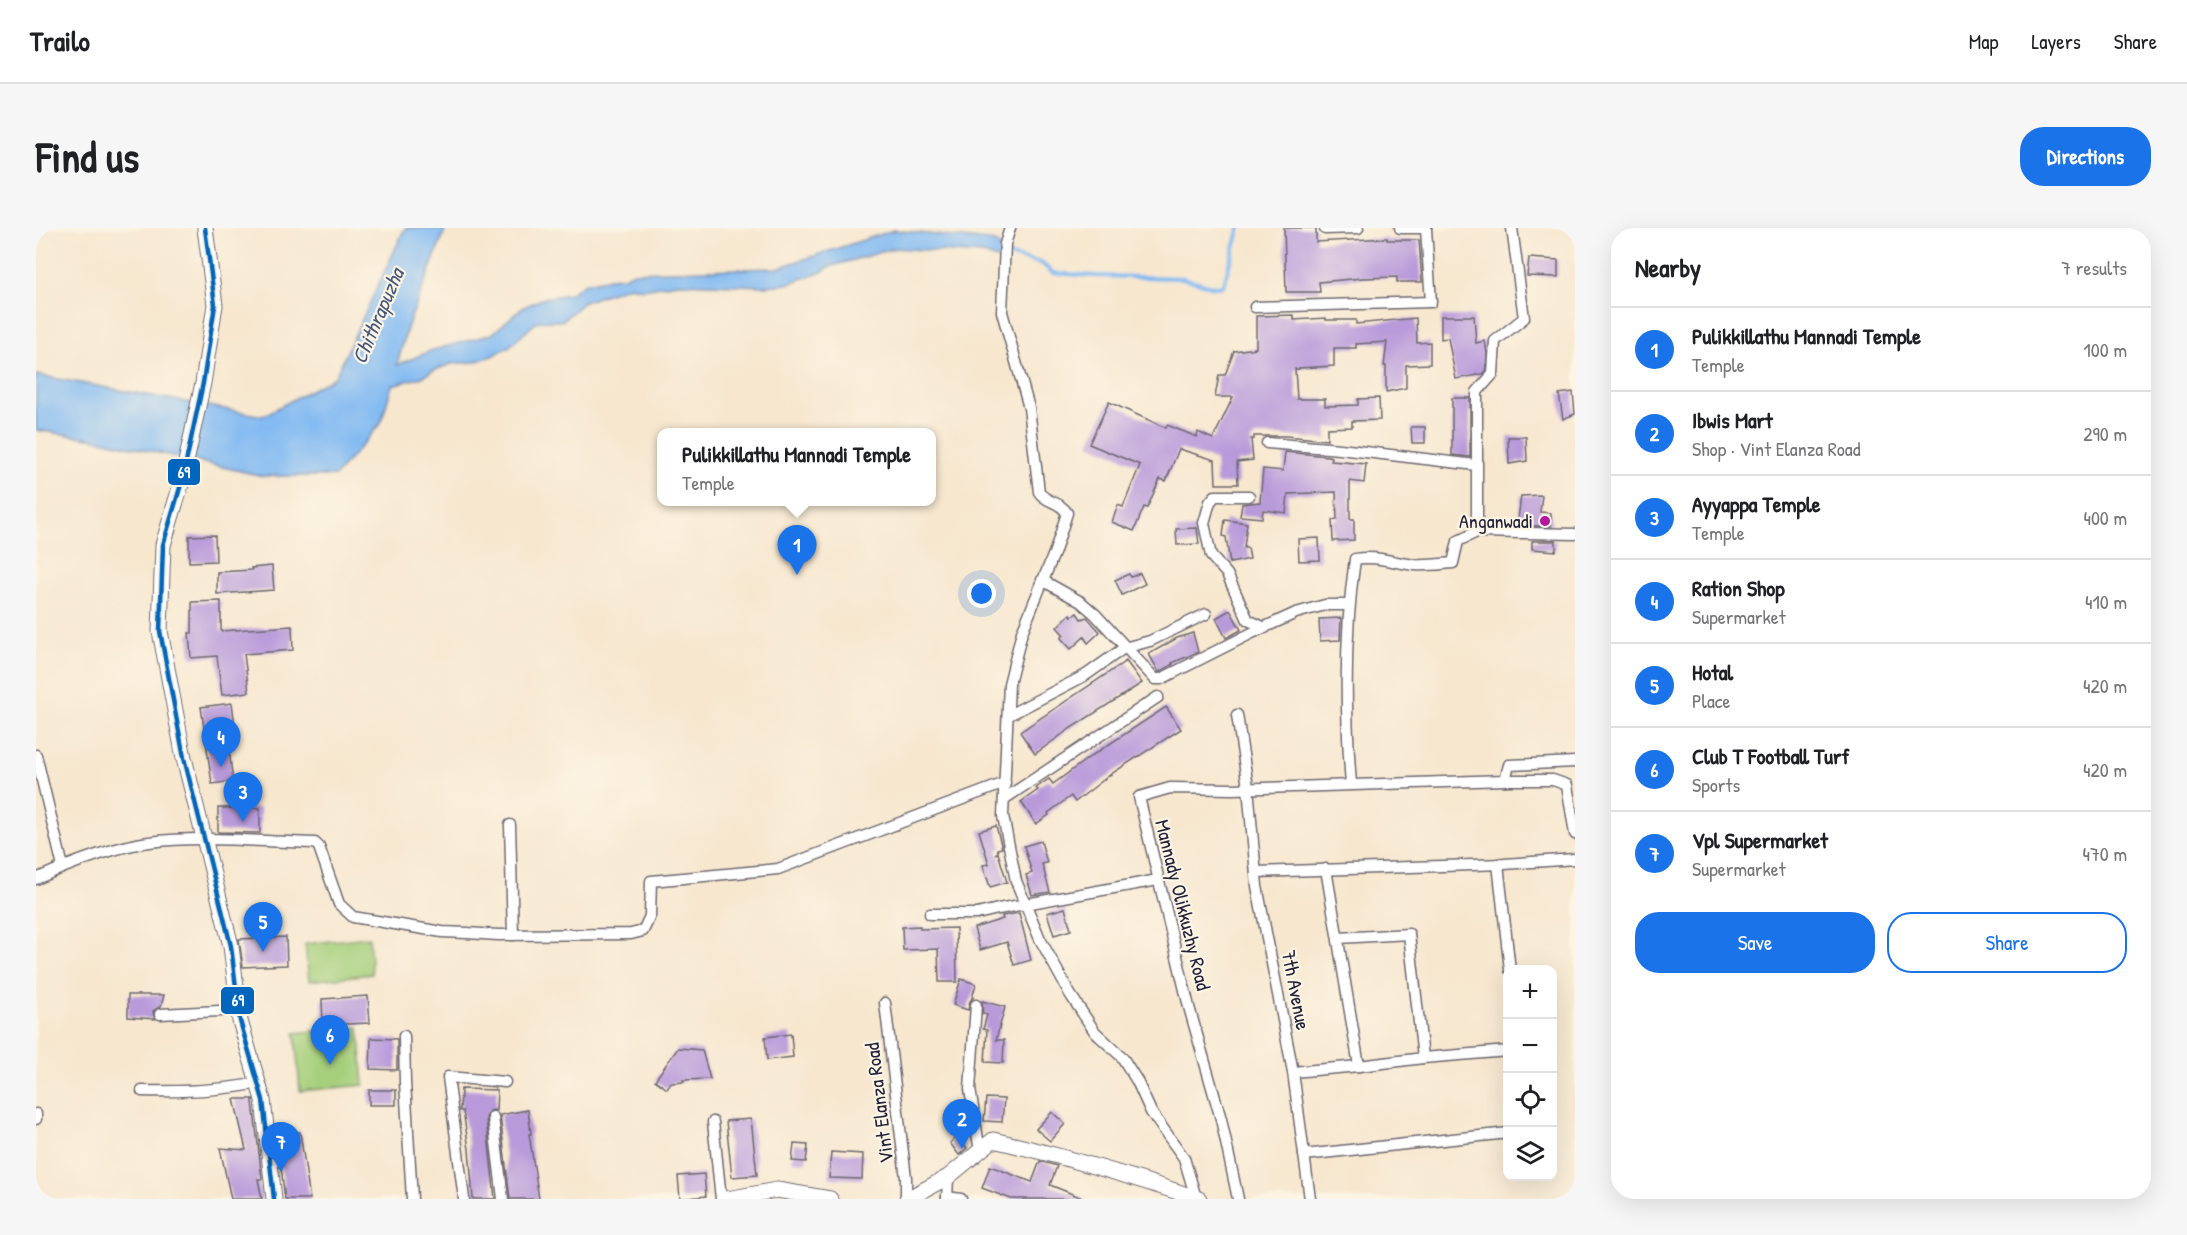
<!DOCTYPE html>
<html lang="en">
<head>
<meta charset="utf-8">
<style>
  body { margin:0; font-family:"Patrick Hand",sans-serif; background:#f6f6f6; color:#202124 }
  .controls { position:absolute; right:18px; bottom:18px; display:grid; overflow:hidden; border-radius:12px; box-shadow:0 6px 24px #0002 }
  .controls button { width:54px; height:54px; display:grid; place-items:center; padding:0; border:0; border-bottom:2px solid #e0e0e0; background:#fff; color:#202124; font:30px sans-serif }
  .you { position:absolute; left:946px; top:366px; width:21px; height:21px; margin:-15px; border:4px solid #fff; border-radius:50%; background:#1a73e8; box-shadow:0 0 0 9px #1a73e833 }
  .badge { display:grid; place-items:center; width:39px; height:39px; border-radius:50%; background:#1a73e8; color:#fff; font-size:20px; font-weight:700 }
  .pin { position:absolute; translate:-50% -50px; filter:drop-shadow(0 2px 3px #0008) }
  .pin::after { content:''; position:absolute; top:32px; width:21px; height:18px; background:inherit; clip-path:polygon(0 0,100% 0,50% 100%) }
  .popup { position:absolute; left:621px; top:200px; width:279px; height:78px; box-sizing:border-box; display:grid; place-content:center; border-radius:12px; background:#fff; filter:drop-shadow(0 2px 4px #0005); font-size:20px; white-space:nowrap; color:#757577 }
  .popup b { font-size:22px; color:#202124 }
  .popup::after { content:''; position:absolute; left:50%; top:100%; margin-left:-12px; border:12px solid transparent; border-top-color:#fff }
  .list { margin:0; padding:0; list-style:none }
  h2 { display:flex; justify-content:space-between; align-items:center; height:78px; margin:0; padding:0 24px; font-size:26px }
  h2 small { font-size:20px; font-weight:400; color:#757577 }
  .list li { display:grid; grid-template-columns:39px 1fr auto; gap:18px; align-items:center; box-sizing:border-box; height:84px; padding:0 24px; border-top:2px solid #e0e0e0 }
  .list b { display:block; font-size:22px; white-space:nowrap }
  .list p { margin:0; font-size:20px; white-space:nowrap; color:#757577 }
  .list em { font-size:20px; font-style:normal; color:#757577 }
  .actions { display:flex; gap:12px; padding:18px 24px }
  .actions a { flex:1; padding:14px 0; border:2px solid #1a73e8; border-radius:24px; text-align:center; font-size:21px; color:#1a73e8 }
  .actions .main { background:#1a73e8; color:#fff }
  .icon { flex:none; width:33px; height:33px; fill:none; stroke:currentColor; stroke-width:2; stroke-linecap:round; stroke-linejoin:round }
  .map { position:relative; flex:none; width:1539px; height:971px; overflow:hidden; border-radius:24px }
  header { display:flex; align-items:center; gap:36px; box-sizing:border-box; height:84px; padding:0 30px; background:#fff; border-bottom:2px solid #e0e0e0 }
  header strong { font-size:28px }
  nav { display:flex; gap:33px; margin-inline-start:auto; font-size:21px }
  .intro { display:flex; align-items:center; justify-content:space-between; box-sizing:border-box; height:144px; padding:0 36px }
  h1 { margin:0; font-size:42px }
  .button { padding:15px 27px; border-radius:24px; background:#1a73e8; color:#fff; font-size:21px; font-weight:700 }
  main { display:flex; gap:36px; padding:0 36px }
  aside { flex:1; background:#fff; border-radius:24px; box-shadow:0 6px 24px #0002 }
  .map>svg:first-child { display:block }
</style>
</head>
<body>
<header>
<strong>Trailo</strong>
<nav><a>Map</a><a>Layers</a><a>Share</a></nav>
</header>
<div class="intro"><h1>Find us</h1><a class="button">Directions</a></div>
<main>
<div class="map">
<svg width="1539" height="971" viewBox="0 0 1539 971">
  <rect width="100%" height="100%" fill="#fcf5e5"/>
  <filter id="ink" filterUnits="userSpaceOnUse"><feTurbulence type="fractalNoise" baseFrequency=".0167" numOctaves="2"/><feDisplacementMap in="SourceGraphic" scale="12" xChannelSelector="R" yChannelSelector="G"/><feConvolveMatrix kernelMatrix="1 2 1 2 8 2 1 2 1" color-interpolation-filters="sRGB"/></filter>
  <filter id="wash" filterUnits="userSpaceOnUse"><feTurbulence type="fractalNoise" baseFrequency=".008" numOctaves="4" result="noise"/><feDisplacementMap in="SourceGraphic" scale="24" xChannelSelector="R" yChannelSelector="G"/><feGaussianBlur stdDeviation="1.35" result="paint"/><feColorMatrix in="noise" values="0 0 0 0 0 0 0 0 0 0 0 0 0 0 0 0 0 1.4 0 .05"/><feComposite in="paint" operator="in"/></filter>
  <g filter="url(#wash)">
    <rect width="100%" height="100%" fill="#f7e7cf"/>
    <g fill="#a6cf7b" stroke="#64785b" stroke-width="1.5">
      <polygon points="333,709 336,746 273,753 269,716"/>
      <polygon points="323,799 328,857 264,863 259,805"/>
    </g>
    <polygon fill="#82baf2" stroke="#526e96" stroke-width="1.5" points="369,0 410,0 371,100 361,137 397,122 456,106 486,80 508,70 534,66 547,56 573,50 588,49 598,44 741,40 858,2 960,14 965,21 964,32 947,26 859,20 793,39 786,44 751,56 730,58 641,55 607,61 593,58 548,74 526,93 502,93 474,118 458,127 438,134 415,136 396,143 386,149 356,157 345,195 299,248 227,248 60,211 0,202 0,147 227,188 299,149"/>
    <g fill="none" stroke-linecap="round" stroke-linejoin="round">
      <polyline stroke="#82baf2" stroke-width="4" points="970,27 1005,35 1017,45 1059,48 1147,50 1179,59 1187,58 1204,0"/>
    </g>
    <g id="blocks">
      <g fill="#b89ada">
        <polygon points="1248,0 1280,0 1280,14 1351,10 1351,12 1383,12 1386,54 1361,54 1361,49 1327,50 1283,54 1284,64 1250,64"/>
        <polygon points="1493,30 1522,32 1522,49 1491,48"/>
        <polygon points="1258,87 1258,92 1290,90 1290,92 1320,92 1320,96 1380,90 1381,115 1394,114 1394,136 1370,137 1370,160 1350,164 1350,138 1348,138 1351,114 1320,116 1320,120 1298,120 1298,138 1263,140 1263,141 1259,141 1261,171 1289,171 1289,178 1322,177 1322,171 1343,170 1344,192 1316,193 1316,199 1291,200 1291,212 1250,208 1218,208 1218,211 1215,211 1217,232 1201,234 1202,256 1180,256 1179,232 1143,221 1130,253 1124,251 1111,280 1108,279 1098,303 1076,294 1082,277 1087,279 1104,237 1053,216 1073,174 1130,200 1131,197 1161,209 1162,204 1177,211 1197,169 1179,169 1183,147 1189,147 1198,123 1220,120 1220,88"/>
        <polygon points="1405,88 1438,88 1440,115 1449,113 1451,125 1450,143 1447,146 1420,151 1412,110 1405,111"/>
        <polygon points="1537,164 1539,186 1527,191 1523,166"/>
        <polygon points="1416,170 1434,170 1434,229 1416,227"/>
        <polygon points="1375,199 1389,199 1389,215 1376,215"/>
        <polygon points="1472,209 1490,209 1491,233 1473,236"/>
        <polygon points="1249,224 1292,228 1296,229 1295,233 1330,236 1328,255 1314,253 1314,291 1318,291 1318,312 1297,313 1296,292 1301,291 1300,264 1252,266 1250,285 1227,282 1226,290 1204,288 1206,276 1224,274 1227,241 1247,243"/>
        <polygon points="1506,267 1504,284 1515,285 1515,298 1495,298 1494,295 1482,291 1485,268"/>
        <polygon points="1189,292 1211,295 1208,320 1212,320 1214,331 1194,335 1190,309 1187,308"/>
        <polygon points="1161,300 1163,316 1141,317 1140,301"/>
        <polygon points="179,307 180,333 153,334 153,308"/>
        <polygon points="1283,310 1284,332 1263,333 1262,311"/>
        <polygon points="1496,313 1520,313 1520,323 1496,321"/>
        <polygon points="236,338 238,362 181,366 181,344 216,342 215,340"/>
        <polygon points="1104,345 1109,356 1086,367 1079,352 1093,346 1095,349"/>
        <polygon points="185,373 185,403 256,398 257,422 208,426 213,464 186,467 181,428 155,430 153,405 156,405 156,374"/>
        <polygon points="1194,382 1205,402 1190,410 1180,390"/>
        <polygon points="1041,385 1045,391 1051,389 1064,404 1052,415 1048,409 1035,421 1025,410 1028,407 1021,399 1034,386 1036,388"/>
        <polygon points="1305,390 1304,412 1284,413 1283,391"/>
        <polygon points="1157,405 1162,424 1136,435 1137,436 1123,444 1113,426 1141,410"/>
        <polygon points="1090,433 1106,455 1035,500 999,526 984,504"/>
        <polygon points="196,475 200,505 191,506 197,553 176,556 165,479"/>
        <polygon points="1130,479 1145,501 1075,546 1039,574 1035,568 1012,585 1013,587 1000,596 985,574 1002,562 1000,560 1013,551 1017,556 1055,528"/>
        <polygon points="182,580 224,580 224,605 182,604"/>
        <polygon points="960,598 966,620 961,621 962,624 959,626 962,625 971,654 954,659 947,637 953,636 943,603"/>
        <polygon points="1005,613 1011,635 1006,636 1014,664 996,667 990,647 996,645 988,618"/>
        <polygon points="1029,680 1035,702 1018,707 1011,685"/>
        <polygon points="983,685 995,732 978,737 971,714 944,722 938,700 967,691 966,688"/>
        <polygon points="884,698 884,701 920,700 921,754 903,754 902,721 867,722 866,699"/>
        <polygon points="250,709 251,737 207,739 203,711"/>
        <polygon points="925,751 940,756 936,770 937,770 934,773 932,782 917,777"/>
        <polygon points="92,767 128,767 125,778 117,783 119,791 92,789"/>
        <polygon points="332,768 334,795 287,797 286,771"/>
        <polygon points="946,773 969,779 960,812 968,812 967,835 949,834 951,802 947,801 951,787 947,786"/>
        <polygon points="755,806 757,829 731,832 729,809"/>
        <polygon points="335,810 361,811 361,842 334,841"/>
        <polygon points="642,820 666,822 674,851 647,852 648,854 635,855 631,861 619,852"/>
        <polygon points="425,861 461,862 460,882 453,883 450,890 459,971 437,971 433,921 427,883 424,883"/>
        <rect x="333" y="862" width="27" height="15"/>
        <polygon points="950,870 968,871 966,894 948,893"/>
        <polygon points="198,871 217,871 217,874 226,951 222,951 226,971 195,971 184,920 210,922"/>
        <polygon points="492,882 495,906 493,906 503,971 474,971 464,887"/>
        <polygon points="1016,884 1029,896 1014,913 1000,901"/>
        <polygon points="715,891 721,947 696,949 690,893"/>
        <polygon points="264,904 274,971 249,971 241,907"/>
        <polygon points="921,908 931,920 923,927 914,915"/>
        <polygon points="758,916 772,917 770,934 756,933"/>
        <polygon points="795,924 827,926 826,951 793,950"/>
        <polygon points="1004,933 1021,938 1014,957 1049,971 975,971 946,960 954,938 996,954"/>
        <polygon points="668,946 670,968 644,971 642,948"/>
      </g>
    </g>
  </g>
  <g filter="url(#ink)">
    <use href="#blocks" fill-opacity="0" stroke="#6d676f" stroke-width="1.5"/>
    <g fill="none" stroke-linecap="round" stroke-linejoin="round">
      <defs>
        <g id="minor">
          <path d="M974 0 969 16 966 84 993 180 1003 264C1011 276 1023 272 1031 285L1019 323 986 404 973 456 967 588 980 653 1004 711 1034 766 1059 804 1086 829 1101 853 1115 884 1148 930 1160 970"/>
          <polyline points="1364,0 1390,0"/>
          <polyline points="1476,0 1488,90 1459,113 1457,146 1441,164 1441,304 1539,306"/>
          <polyline points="1289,1 1322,0"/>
          <polyline points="1219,79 1395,74 1390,1"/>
          <polyline points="1231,215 1304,221 1440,237"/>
          <polyline points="1213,268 1179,268 1174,274 1168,295 1175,328 1191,346 1212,392 1229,400"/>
          <polyline points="1006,352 1045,374 1059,386 1119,451 1125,451 1216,405 1260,385 1289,377 1312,377"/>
          <polyline points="973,487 1050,447 1088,420 1114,413 1170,386"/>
          <polyline points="1201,487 1212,559 1221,658 1257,844 1274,971"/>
          <polyline points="0,527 27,639"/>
          <polyline points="1469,552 1517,552 1531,557 1539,606"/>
          <path d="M1315 556C1309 481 1308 406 1319 331 1339 327 1359 335 1379 337 1392 338 1405 336 1417 335L1422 313 1441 304"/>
          <polyline points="968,571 1122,469"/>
          <polyline points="474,597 477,707"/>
          <polyline points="1462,636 1474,742"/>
          <polyline points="1220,644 1468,636 1539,631"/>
          <path d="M0 651C34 636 76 619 113 614 166 607 226 614 279 615L283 619 303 676 317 689 406 704 431 705 462 707 595 706 607 703 614 688 615 653 742 641 969 555"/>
          <polyline points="894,686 941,686 962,681 1122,652"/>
          <polyline points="1302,710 1373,706 1387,830 1323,838"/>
          <polyline points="849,775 870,950 870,971"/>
          <polyline points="940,777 934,861 944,924"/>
          <polyline points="124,786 203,782"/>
          <polyline points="368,808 369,854 376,971"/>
          <polyline points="1387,830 1472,823"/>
          <polyline points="1257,844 1323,838 1290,641"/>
          <path d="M106 863C146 864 183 863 222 855"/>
          <polyline points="0,886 0,891"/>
          <polyline points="457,889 467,971"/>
          <polyline points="677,894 685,971"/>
          <polyline points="1268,927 1472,905"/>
          <polyline points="911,969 925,971"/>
          <polyline points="428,971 412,849 469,854"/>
          <polyline points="911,971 912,949"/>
          <polyline points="1202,971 1185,891 1153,779 1103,569 1134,560 1197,561 1469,552 1473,537 1539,534"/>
        </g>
        <g id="secondary">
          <polyline points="169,0 179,77 167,155 146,253 127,317 124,403 148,530 195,718 204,793 227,872 238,971"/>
          <polyline points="691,971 741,962 794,971"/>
          <path d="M871 971 912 949 957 912C1027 928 1095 948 1163 971"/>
        </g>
      </defs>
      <use href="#minor" stroke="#6d676f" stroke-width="13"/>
      <use href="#secondary" stroke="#6d676f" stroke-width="17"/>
      <use href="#minor" stroke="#fff" stroke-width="10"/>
      <use href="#secondary" stroke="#fff" stroke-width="15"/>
      <defs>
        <polyline id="bus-1" points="169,0 179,77 167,155 146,253 127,317 124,403 148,530 195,718 204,793 227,872 238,971"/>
      </defs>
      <use href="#bus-1" stroke="#fcf5e5" stroke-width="9"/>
      <use href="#bus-1" stroke="#0065bd" stroke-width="4.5"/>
    </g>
  </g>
  <circle fill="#b5179e" stroke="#fcf5e5" stroke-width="2" cx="1509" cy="293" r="6"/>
  <g text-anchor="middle" stroke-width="4.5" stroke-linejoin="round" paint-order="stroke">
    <g font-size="20" fill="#22223b" stroke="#fcf5e5" text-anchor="end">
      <text x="1497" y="300">Anganwadi</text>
    </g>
    <g font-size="20" fill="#22223b" stroke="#fcf5e5">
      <text transform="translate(1147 677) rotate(76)" y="7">Mannady Olikkuzhy Road</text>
      <text transform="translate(1260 762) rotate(79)" y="7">7th Avenue</text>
      <text transform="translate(843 875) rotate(-97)" y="7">Vint Elanza Road</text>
    </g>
    <g font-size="21" font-style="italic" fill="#44577b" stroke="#fcf5e5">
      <text transform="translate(342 88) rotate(-67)" y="7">Chithrapuzha</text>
    </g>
  </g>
  <g stroke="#fcf5e5" stroke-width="2">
    <rect x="131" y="230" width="34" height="28" rx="6" fill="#0065bd"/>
    <rect x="184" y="758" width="35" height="29" rx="6" fill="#0065bd"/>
  </g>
  <g font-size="16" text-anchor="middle" font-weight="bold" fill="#fff">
    <text x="148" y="250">69</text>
    <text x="202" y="778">69</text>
  </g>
</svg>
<div class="controls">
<button>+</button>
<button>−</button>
<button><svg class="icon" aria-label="locate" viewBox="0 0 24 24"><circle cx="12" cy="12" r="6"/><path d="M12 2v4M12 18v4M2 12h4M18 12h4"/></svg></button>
<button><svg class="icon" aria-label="layers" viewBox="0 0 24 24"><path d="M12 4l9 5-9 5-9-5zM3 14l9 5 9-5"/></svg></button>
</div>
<div class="you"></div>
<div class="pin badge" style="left:761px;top:347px">1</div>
<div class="popup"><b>Pulikkillathu Mannadi Temple</b>Temple</div>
<div class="pin badge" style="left:926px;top:921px">2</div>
<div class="pin badge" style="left:207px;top:594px">3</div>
<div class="pin badge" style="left:185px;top:539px">4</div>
<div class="pin badge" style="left:227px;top:724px">5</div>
<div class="pin badge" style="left:294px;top:837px">6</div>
<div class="pin badge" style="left:245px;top:944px">7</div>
</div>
<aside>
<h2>Nearby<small>7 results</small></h2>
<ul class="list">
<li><span class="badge">1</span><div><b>Pulikkillathu Mannadi Temple</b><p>Temple</p></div><em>100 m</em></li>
<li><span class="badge">2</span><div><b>Ibwis Mart</b><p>Shop · Vint Elanza Road</p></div><em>290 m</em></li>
<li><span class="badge">3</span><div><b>Ayyappa Temple</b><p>Temple</p></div><em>400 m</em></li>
<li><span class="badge">4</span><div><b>Ration Shop</b><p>Supermarket</p></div><em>410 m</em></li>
<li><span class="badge">5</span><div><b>Hotal</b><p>Place</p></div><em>420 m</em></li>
<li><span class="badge">6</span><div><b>Club T Football Turf</b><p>Sports</p></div><em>420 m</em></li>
<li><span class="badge">7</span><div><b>Vpl Supermarket</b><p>Supermarket</p></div><em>470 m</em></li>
</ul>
<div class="actions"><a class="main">Save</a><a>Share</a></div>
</aside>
</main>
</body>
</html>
